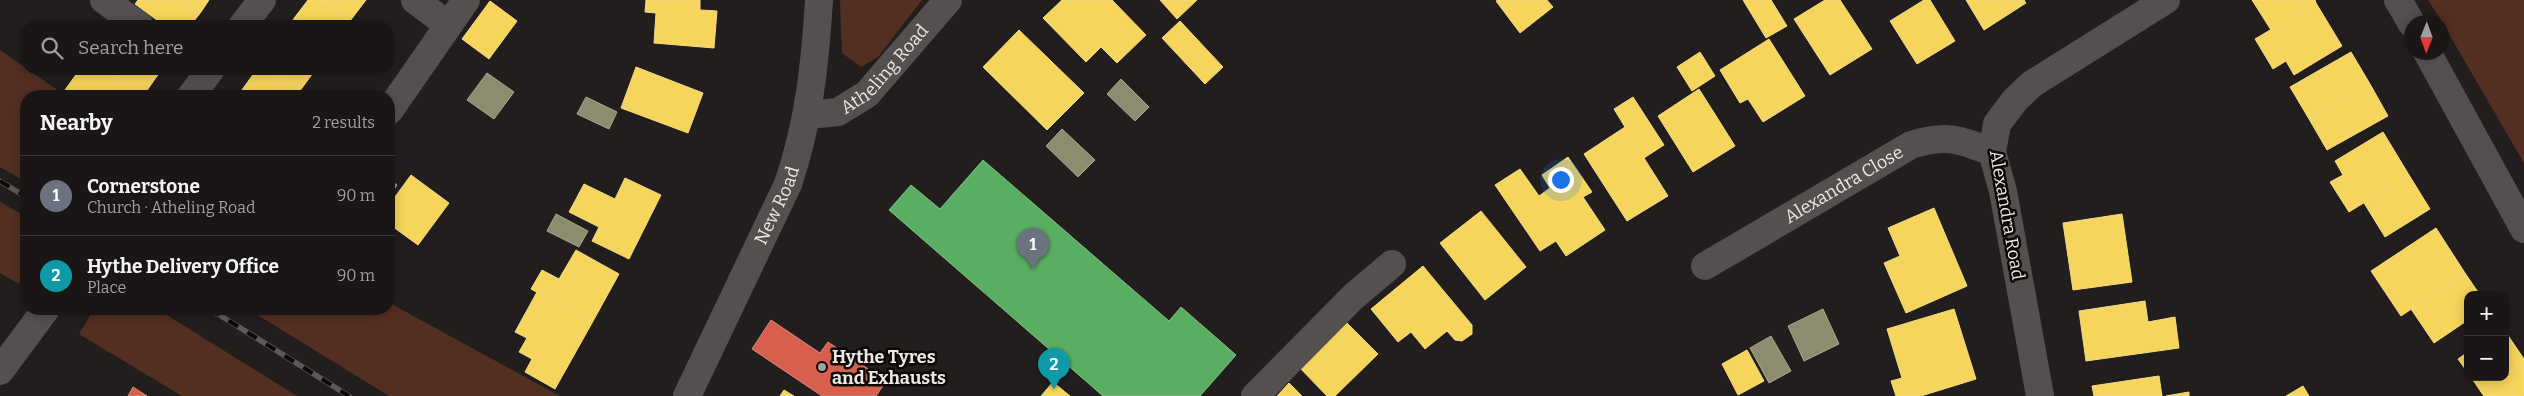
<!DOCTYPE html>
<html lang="en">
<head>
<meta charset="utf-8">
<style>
  body { margin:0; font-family:Bitter,serif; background:#272323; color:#f1f3f6 }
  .controls { position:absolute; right:15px; bottom:15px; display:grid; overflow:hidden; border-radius:10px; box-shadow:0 2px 12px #0003 }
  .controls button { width:45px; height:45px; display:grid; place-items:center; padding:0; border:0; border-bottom:1px solid #383535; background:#1a1616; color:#f1f3f6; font:25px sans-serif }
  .compass { position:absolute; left:2404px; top:15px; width:45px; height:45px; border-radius:50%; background:#1a1616; box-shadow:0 2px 12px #0003; rotate:181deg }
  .you { position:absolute; left:1560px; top:179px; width:18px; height:18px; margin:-12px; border:4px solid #fff; border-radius:50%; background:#1a73e8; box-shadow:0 0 0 8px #1a73e833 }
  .badge { display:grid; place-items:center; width:32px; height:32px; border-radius:50%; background:#a5a19f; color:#fff; font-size:16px; font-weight:700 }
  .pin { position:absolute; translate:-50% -41px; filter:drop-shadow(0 1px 2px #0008) }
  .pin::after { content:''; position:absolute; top:26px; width:18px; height:15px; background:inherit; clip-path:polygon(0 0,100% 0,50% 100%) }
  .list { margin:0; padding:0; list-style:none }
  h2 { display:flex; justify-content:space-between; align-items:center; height:65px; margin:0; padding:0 20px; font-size:21px }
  h2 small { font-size:16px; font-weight:400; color:#9f9fa1 }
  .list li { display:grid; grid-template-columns:32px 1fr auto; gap:15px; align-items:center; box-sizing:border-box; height:80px; padding:0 20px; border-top:1px solid #383535 }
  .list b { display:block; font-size:19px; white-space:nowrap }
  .list p { margin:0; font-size:16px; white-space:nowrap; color:#9f9fa1 }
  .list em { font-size:16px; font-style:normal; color:#9f9fa1 }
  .icon { flex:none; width:28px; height:28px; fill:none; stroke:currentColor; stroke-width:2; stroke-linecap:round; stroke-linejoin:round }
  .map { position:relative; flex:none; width:2524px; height:396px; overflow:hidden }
  .search { position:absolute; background:#1a1616; box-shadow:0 2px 12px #0003; left:20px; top:20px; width:375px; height:55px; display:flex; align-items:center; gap:12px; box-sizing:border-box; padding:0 18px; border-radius:20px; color:#9f9fa1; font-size:19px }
  .panel { position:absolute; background:#1a1616; box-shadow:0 2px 12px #0003; left:20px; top:90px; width:375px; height:225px; border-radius:20px }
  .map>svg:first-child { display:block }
</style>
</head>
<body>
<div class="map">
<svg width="2524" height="396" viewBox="0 0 2524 396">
  <rect width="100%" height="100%" fill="#221e1d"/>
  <g fill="#532f22">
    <polygon points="840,0 922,0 878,57 861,67 842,53"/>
    <polygon points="2428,0 2524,0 2524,163 2442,22"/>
    <polygon points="0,50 66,96 26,96 26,182 0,167"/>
    <polygon points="0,202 26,217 26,275 21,285 0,273"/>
    <polygon points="389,302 406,312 560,396 389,396 248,309 389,309"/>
    <polygon points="94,309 157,309 297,396 182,396 79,334"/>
  </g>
  <g fill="#f6d55c" stroke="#f3da85">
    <polygon points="138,0 183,0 201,12 190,26 165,26 135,4"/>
    <polygon points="183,0 209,0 201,12"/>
    <polygon points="308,0 321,0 350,21 347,26 308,26 295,17"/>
    <polygon points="321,0 366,0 350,21"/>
    <polygon points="646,0 700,0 700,10 717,11 714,48 654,43 656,13 645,12"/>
    <polygon points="1062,0 1112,0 1146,35 1117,63 1101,47 1086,62 1043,18"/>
    <polygon points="1160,0 1197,0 1177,19"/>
    <polygon points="1498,0 1547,0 1553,7 1520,33 1496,1"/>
    <polygon points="1743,0 1771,0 1787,26 1766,38"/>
    <polygon points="1825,0 1840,0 1872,49 1830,75 1794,19"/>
    <polygon points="1924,0 1930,0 1955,41 1917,64 1890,21"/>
    <polygon points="1966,0 2024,0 2026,3 1984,30"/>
    <polygon points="2252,0 2315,0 2316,3 2271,30"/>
    <polygon points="490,1 517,21 489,59 462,39"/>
    <polygon points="2316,3 2342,46 2294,75 2286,61 2273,69 2255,39"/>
    <polygon points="295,17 308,26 289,26"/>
    <polygon points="1180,21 1223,67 1205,84 1162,38"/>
    <polygon points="1019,30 1084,93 1047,130 983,67"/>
    <polygon points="1769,39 1805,96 1763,122 1748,99 1740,103 1720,70"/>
    <polygon points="1700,52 1715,76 1692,91 1677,67"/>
    <polygon points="2351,52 2370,84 2309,119 2290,87"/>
    <polygon points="636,67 703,93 688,133 621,108"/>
    <polygon points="80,69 100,69 139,96 74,96 65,90"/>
    <polygon points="104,69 162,69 143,96 139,96 102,70"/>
    <polygon points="257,69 267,69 299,92 296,96 256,96 244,87"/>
    <polygon points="267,69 316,69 299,92"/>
    <polygon points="2370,84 2388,116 2327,150 2309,119"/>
    <polygon points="244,87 256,96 238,96"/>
    <polygon points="1699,89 1735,146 1693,172 1658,116"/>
    <polygon points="1633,97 1664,145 1644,158 1668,196 1627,221 1584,154 1625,127 1614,109"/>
    <polygon points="2383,132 2409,175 2349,212 2330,182 2343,175 2335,161"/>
    <polygon points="1568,157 1592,192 1583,197 1605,230 1566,256 1556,241 1540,251 1495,185 1520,169 1539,196 1550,188 1542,175"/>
    <polygon points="411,175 449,203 418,245 389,224 389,205"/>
    <polygon points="2409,175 2430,209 2385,237 2364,203"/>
    <polygon points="625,178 661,195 629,259 592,241 599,227 569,212 584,184 615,199"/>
    <polygon points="1934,208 1967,286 1906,313 1884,263 1900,256 1888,228"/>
    <polygon points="1481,211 1526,267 1485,300 1440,243"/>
    <polygon points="2122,214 2132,282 2073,290 2063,223"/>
    <polygon points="2436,228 2465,273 2401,316 2371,271"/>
    <polygon points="576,250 619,274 592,323 531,289 542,270 559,279"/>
    <polygon points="1423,266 1472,325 1472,334 1462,341 1455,340 1447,331 1425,349 1411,332 1398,342 1371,309"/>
    <polygon points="2465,273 2480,295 2468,295 2468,320 2434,343 2411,309"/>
    <polygon points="537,292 592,323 555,389 525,372 532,359 519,352 527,338 515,332"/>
    <polygon points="2145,301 2148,322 2175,317 2179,348 2086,361 2079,311"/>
    <polygon points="1954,309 1976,379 1921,396 1896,396 1891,381 1902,378 1887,329"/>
    <polygon points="1345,321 1378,354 1335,396 1327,396 1298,366"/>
    <polygon points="2505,331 2524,359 2524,363 2505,376"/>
    <polygon points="1747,350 1764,381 1738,395 1722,364"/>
    <polygon points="2468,352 2468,373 2458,359"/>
    <polygon points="2524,363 2524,396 2484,396 2481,392"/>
    <polygon points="2159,376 2162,396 2094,396 2092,386"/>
    <polygon points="2471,377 2503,377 2481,392"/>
    <polygon points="1053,382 1070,396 1041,396"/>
    <polygon points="1289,383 1302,396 1277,396"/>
    <polygon points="2303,386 2309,396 2286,396"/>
    <polygon points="784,390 794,396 780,396"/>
    <polygon points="2189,392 2189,396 2166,396"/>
  </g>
  <g fill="#d6604d" stroke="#dd887b">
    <polygon points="771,320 820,353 828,342 886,381 876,396 822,396 752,349"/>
    <polygon points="133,387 147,396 128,396"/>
  </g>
  <polygon fill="#5aae61" stroke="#86bf89" points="983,160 1169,321 1181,307 1236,355 1200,396 1103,396 889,210 911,185 940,209"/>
  <g fill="#8c8c6e" stroke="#a9a792">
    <polygon points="487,73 514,92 494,119 467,100"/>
    <polygon points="1121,79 1149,107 1135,121 1107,94"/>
    <polygon points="586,97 617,112 609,129 577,114"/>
    <polygon points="1062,129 1095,160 1078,177 1046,146"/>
    <polygon points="389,179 397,185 389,197"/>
    <polygon points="556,214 588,231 579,247 547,231"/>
    <polygon points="1823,309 1839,344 1804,361 1788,326"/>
    <polygon points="1771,336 1791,371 1769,383 1750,348"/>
  </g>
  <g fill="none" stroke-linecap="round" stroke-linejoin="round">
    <g stroke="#545050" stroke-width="28">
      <polyline points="104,0 140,26"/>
      <polyline points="415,0 448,25"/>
      <polyline points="2398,0 2412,24"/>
      <polyline points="2427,52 2524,229"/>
      <polyline points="389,111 466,0"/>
      <path id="s1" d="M808 115 838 112 867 94 948 0"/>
      <path id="s2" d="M1705 266 1911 145C1946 134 1958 139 1992 152"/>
      <polyline points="1255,396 1353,297 1392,264"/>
      <polyline points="2040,396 2003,191 1992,152 1997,124 2015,100 2032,84 2166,0"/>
    </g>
    <g stroke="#545050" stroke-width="28">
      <polyline points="242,26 262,0"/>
      <polyline points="191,96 211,69"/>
      <polyline points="0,371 46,309"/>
      <path id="s3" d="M687 396 788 184C809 122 815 65 819 0"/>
    </g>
    <defs>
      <g id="rail">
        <polyline points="0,181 26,197"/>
        <polyline points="210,309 349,396"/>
      </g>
    </defs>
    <use href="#rail" stroke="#5c5958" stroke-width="5.5"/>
    <use href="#rail" stroke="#0b0807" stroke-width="4" stroke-dasharray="11" stroke-linecap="butt"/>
  </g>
  <circle fill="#a5a19f" stroke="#0b0807" stroke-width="2" cx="822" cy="367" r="5"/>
  <g text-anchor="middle" stroke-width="5" stroke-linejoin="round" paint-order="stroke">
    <g font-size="18" fill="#ece7e5" stroke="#0b0807">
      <text dy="6" stroke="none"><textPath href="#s1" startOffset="94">Atheling Road</textPath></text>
      <text dy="6" stroke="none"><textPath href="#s2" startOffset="161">Alexandra Close</textPath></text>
      <text dy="6" stroke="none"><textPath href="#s3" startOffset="211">New Road</textPath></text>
      <text transform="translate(2007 215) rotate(80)" y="6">Alexandra Road</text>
    </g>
    <g font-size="18" font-weight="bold" fill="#ece7e5" stroke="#0b0807" text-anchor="start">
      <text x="832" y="363">Hythe Tyres<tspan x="832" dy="21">and Exhausts</tspan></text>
    </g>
  </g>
</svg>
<div class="controls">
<button>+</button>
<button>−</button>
</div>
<svg class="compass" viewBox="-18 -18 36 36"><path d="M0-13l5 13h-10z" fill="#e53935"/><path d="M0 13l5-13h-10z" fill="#9f9fa1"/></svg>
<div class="you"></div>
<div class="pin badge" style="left:1033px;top:269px;background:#6b7280">1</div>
<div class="pin badge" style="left:1054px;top:389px;background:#0f9aa8">2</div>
<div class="search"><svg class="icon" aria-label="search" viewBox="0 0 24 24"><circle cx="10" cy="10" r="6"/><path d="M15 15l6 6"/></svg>Search here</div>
<section class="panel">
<h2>Nearby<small>2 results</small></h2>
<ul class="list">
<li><span class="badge" style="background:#6b7280">1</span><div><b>Cornerstone</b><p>Church · Atheling Road</p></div><em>90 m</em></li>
<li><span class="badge" style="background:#0f9aa8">2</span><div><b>Hythe Delivery Office</b><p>Place</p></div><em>90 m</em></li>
</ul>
</section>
</div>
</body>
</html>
